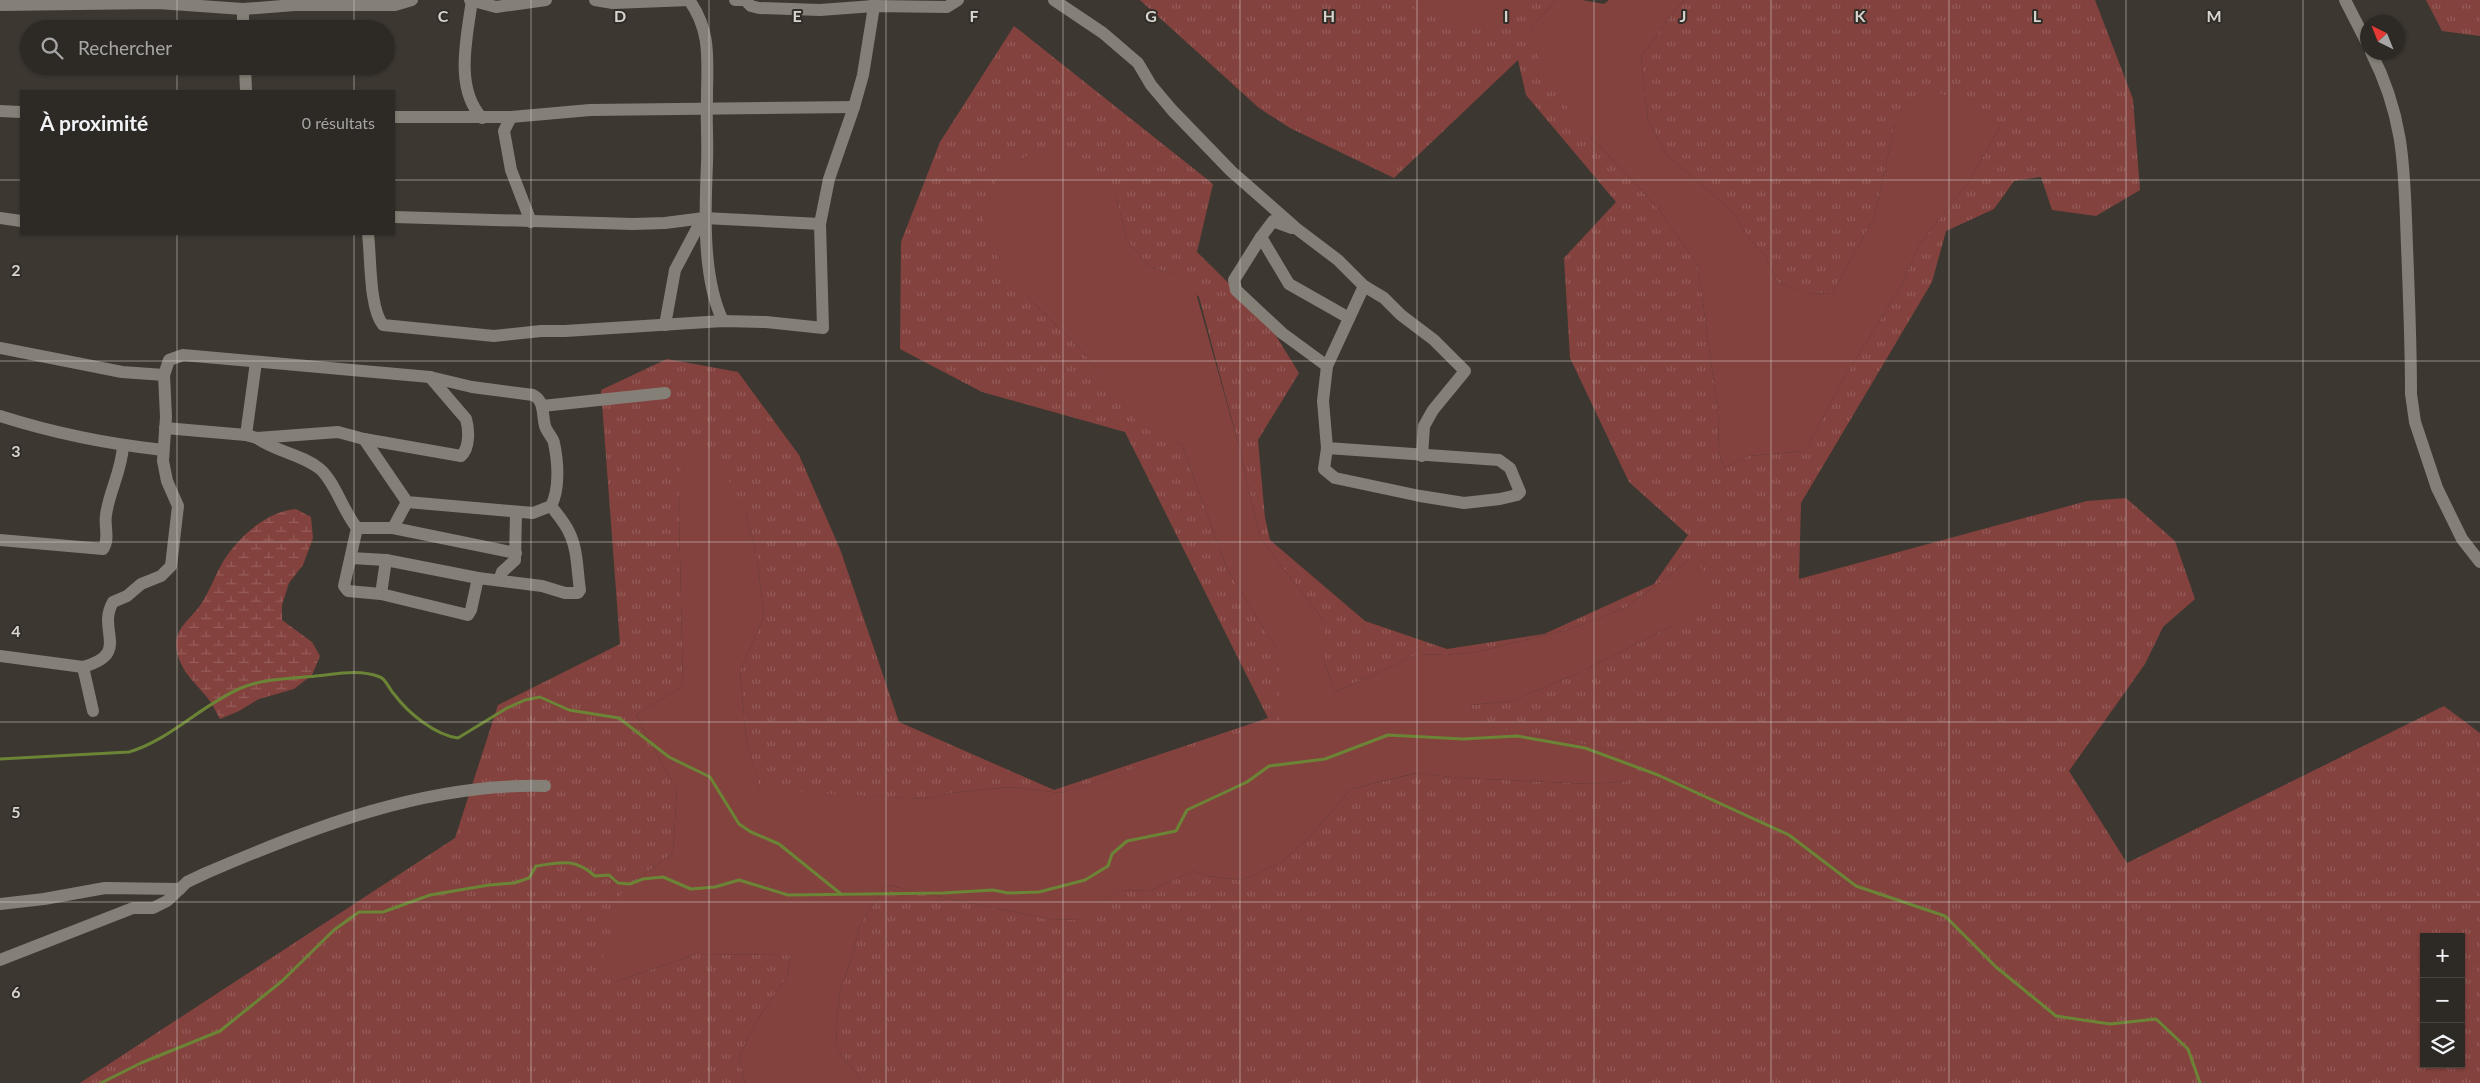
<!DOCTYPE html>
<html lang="fr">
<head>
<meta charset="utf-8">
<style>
  body { margin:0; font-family:Lato,sans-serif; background:#35312c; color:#f1f3f6 }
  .controls { position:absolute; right:15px; bottom:15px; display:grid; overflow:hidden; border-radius:0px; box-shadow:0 1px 4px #0004 }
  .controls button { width:45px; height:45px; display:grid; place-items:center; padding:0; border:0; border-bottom:1px solid #484541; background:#2d2924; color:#f1f3f6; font:25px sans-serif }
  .compass { position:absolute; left:2360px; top:15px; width:45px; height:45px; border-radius:50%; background:#2d2924; box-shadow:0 1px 4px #0004; rotate:317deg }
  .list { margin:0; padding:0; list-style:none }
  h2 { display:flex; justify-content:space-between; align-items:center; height:65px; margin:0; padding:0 20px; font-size:21px }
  h2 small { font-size:16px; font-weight:400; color:#a7a6a6 }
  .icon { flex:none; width:28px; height:28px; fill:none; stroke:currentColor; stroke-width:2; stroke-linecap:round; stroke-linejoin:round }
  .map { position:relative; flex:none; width:2480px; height:1083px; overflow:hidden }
  .search { position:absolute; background:#2d2924; box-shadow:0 1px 4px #0004; left:20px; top:20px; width:375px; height:55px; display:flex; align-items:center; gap:12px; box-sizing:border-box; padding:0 18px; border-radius:28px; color:#a7a6a6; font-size:19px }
  .panel { position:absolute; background:#2d2924; box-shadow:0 1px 4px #0004; left:20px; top:90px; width:375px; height:145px; border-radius:0px }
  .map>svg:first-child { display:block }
</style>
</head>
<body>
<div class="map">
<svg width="2480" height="1083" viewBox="0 0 2480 1083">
  <defs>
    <pattern id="grass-tufts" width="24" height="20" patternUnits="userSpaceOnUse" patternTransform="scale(1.25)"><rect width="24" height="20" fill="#84423e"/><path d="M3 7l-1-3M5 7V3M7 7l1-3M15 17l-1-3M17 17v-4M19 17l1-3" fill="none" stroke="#955c59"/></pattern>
    <pattern id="wetland-marsh" width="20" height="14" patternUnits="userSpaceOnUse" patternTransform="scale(1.25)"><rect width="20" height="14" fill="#84423e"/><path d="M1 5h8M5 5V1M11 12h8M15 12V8" fill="none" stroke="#955c59"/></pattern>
  </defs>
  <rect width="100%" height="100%" fill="#3c3730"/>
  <g fill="url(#grass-tufts)" fill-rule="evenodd">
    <path d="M1140 0H1556L1531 28 1591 137 1657 207 1698 265 1719 422 1718 450 1724 468 1748 456 1805 451 1844 378 1901 286 1919 245 1969 181 2000 127 1895 124 1874 218 1832 293 1808 294 1777 282 1765 255 1749 239 1733 212 1667 155 1648 121 1641 57 1675 10 1685 0H2095L2133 99 2140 190 2096 216 2052 210 2041 177 2014 181 1994 209 1946 231 1932 282 1801 503 1799 579 2087 501 2126 498 2175 541 2195 599 2163 627 2145 664 2069 771 2127 863 2444 706 2480 733V1083H863L837 1049 836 1023 840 991 852 957 860 925 886 885 1048 919 1079 920 1118 890 1150 891 1192 871 1208 876 1242 880 1284 861 1314 832 1351 789 1417 773 1461 778 1592 784 1627 781 1623 752 1475 724 1470 705 1512 701 1585 670 1673 625 1687 562 1625 608 1570 629 1476 652 1444 655 1419 654 1335 692 1324 661V621L1260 538 1239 446 1199 297 1172 274 1150 266 1127 241 1116 196 1025 294 1083 352 1140 425 1182 445 1227 569 1279 653V721L1061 793 1009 787 951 793 925 799 760 791 746 738 740 671 764 616 757 558 745 510 682 450 679 515 683 686 636 715 677 791 673 853 622 891 615 982 696 954 790 955 788 975 754 1025 739 1057 745 1083H80L455 838 498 705 620 644 601 390 667 359 738 372 799 455 840 549 899 722 1054 790 1268 718 1125 432 982 392 900 349 901 242 940 142 1014 26 1213 184 1197 252 1267 321 1299 373 1258 440 1265 518 1270 540 1365 621 1447 649 1544 634 1654 584 1688 535 1629 482 1570 358 1564 258 1616 202 1526 95 1518 60 1394 178 1290 128 1259 108ZM2424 937H2461V1064H2424Z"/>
    <polygon points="2426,0 2480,0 2480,36 2442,31"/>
  </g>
  <path fill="url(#wetland-marsh)" d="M296 509 311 517 313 538 303 565 289 583 282 605V620L312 642 320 656 312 675 294 689 259 699 239 711 220 719C216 712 212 703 206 696 195 683 183 673 178 656 170 628 191 621 203 601 211 588 216 573 224 560 241 535 266 512 296 509Z"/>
  <g fill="#84423e">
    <polygon points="1400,0 1525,0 1511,20 1466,25 1444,22"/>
    <polygon points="1556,0 1582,0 1604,4 1609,0 1685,0 1675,10 1641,57 1648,121 1667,155 1733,212 1749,239 1765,255 1777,282 1809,294 1832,293 1874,218 1895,124 1929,89 1971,105 2000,127 1969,181 1919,245 1901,286 1844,378 1805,451 1748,456 1724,468 1718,450 1719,422 1698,265 1657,207 1591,137 1545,79 1531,28"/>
    <polygon points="1060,147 1092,164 1116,196 1127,241 1150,266 1172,274 1194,286 1239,446 1260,538 1324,621 1324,661 1335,692 1419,654 1444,655 1476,652 1570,629 1625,608 1687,562 1703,568 1706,597 1673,625 1585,670 1512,701 1470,705 1476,724 1624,752 1628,781 1592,784 1461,778 1416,773 1351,789 1314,832 1284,861 1242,880 1208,876 1192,871 1150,891 1118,890 1080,920 1048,919 886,885 860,925 852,957 840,991 836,1023 837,1049 863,1083 745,1083 739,1057 754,1025 788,975 790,955 696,954 615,982 601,963 622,891 673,853 677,791 636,715 683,686 679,515 681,449 717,459 745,510 757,558 764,616 740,671 746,738 760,790 925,799 951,793 1009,787 1061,793 1279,720 1279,653 1227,569 1182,445 1140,426 1083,352 1025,294 989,245 981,207 1001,172 1036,150"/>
  </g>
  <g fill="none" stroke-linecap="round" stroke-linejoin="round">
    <g stroke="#6b8436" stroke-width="3">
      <path d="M0 759 129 752C170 740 201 705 241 688 265 678 290 679 316 676 337 674 359 669 380 677 386 679 389 689 394 694 408 713 435 735 458 738L507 708 525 700 540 697 569 710 619 718 669 757 710 777 739 824 751 832 779 844 841 894"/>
      <path d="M101 1083 141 1063 220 1031 282 981 334 930 359 912H383L430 895 489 885 514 883 529 878 536 866C563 862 574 858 595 876L609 875 618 883 630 884 643 879 663 877 691 889 715 887 739 880 788 895 943 893 993 890 1008 893 1039 892 1085 880 1108 866 1112 854 1127 841 1176 831 1187 810 1247 782 1269 766 1325 759 1388 735 1463 739 1517 736 1585 748 1658 775 1789 835 1856 886 1945 916 1996 967 2056 1016 2110 1024 2156 1019 2188 1049 2200 1083"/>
    </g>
    <g stroke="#847f77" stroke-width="12">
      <polyline points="470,0 496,7 546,0"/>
      <path d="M472 0C467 37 454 88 482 118"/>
      <polyline points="595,0 613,3 690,0"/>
      <path d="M689 0C712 32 707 61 707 99 706 120 708 142 707 163 705 210 702 278 723 321"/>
      <polyline points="735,0 745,0 751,6 759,8 820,10 874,6 947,7 958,0"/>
      <polyline points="1054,0 1103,33 1138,63 1151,85 1172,110 1231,171 1297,229 1338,260 1364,286 1384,298 1401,315 1434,340 1465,371 1433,410 1424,426 1422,456"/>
      <polyline points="2345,0 2368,45"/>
      <polyline points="0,5 158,3 243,9 295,5 395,5 412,0"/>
      <polyline points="243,9 243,29"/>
      <path d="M2371 52C2406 121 2404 172 2407 246 2409 295 2411 345 2411 394L2415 422 2437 488 2462 539 2480 562"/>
      <polyline points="245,66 246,91"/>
      <polyline points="0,111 21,112"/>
      <polyline points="394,117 511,117 590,110 854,107"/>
      <polyline points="511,117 504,131 511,170 531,222"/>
      <polyline points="394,217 633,224 665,223 704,218 820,224"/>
      <polyline points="0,218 21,221"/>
      <polyline points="1292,228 1273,221 1261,237 1289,284 1349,318"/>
      <path d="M368 234C371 257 369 308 383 325L494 336 541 331H565L723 321 766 322 823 328 820 224 829 179 854 107 863 75 875 0"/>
      <polyline points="1261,237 1234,280 1236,290 1282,333 1327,366"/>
      <polyline points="665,325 675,270 702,219"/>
      <path d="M0 348 122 372 164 375 169 360 183 355 430 377 472 387 533 395C545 401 542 415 545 426 547 433 553 437 554 443 558 462 560 489 551 506L533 513 407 502 364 439"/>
      <polyline points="542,406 665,393"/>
      <path d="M0 416C53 433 108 444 163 450"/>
      <polyline points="165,428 246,435 256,362"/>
      <path d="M246 435 257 438 338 432 364 439 461 456C470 448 469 429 466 419L430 377"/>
      <path d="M257 438C276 452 302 454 320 469 335 482 343 511 357 528"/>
      <polyline points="1327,448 1499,460 1510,468 1520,492 1517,495 1500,499 1464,503 1420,496 1335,478 1324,469 1327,448 1323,401 1327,366 1364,286"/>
      <polyline points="357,528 344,586 348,591 381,594 468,615 471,610 478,578"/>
      <polyline points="357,528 393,528 516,553"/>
      <polyline points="393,528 407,502"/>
      <path d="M0 540 103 549C110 539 104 526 106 515 109 491 122 471 123 445"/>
      <path d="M351 558 386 560 478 578 542 586 565 593H578L580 590C577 571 578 550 569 532 565 523 557 514 551 506"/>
      <polyline points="499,580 502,572 515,560 516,512"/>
      <polyline points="381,594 386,560"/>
      <path d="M0 656 83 667C132 653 96 631 113 602L127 596 141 584 161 576 171 566 178 506 167 481 163 461 166 417 164 375"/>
      <polyline points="83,667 93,711"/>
      <polyline points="0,904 44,899 105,888 180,889"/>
      <path d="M0 960 133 908H153L167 901 187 882 206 873C313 827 426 783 545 786"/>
    </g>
  </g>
  <path fill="none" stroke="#d7d4d0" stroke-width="1" stroke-opacity="0.55" d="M177 0V29M354 0V29M531 0V1083M709 0V1083M886 0V1083M1063 0V1083M1240 0V1083M1417 0V1083M1594 0V1083M1771 0V1083M1949 0V1083M2126 0V1083M2303 0V1083M177 66V91M354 66V91M0 180H21M394 180H2480M177 234V1083M354 234V1083M0 361H2480M0 542H2480M0 722H2480M0 902H2480"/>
  <g font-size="16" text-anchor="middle" font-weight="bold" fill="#d7d4d0" stroke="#322d27" stroke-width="4" stroke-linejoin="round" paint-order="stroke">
    <text x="443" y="22">C</text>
    <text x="620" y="22">D</text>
    <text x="797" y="22">E</text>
    <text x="974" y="22">F</text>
    <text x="1151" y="22">G</text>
    <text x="1329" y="22">H</text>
    <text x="1506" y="22">I</text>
    <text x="1683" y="22">J</text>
    <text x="1860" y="22">K</text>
    <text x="2037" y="22">L</text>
    <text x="2214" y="22">M</text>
    <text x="16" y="276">2</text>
    <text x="16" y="457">3</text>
    <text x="16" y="637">4</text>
    <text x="16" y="818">5</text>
    <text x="16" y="998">6</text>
  </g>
</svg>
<div class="controls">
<button>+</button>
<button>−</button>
<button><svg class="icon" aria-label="layers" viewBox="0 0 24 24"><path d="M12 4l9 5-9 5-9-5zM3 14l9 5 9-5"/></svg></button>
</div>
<svg class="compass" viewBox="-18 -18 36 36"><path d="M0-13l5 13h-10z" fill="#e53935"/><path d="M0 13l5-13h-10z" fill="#a7a6a6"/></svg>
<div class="search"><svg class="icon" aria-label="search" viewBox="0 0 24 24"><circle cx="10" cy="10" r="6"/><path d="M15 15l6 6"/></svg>Rechercher</div>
<section class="panel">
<h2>À proximité<small>0 résultats</small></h2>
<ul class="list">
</ul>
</section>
</div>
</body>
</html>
